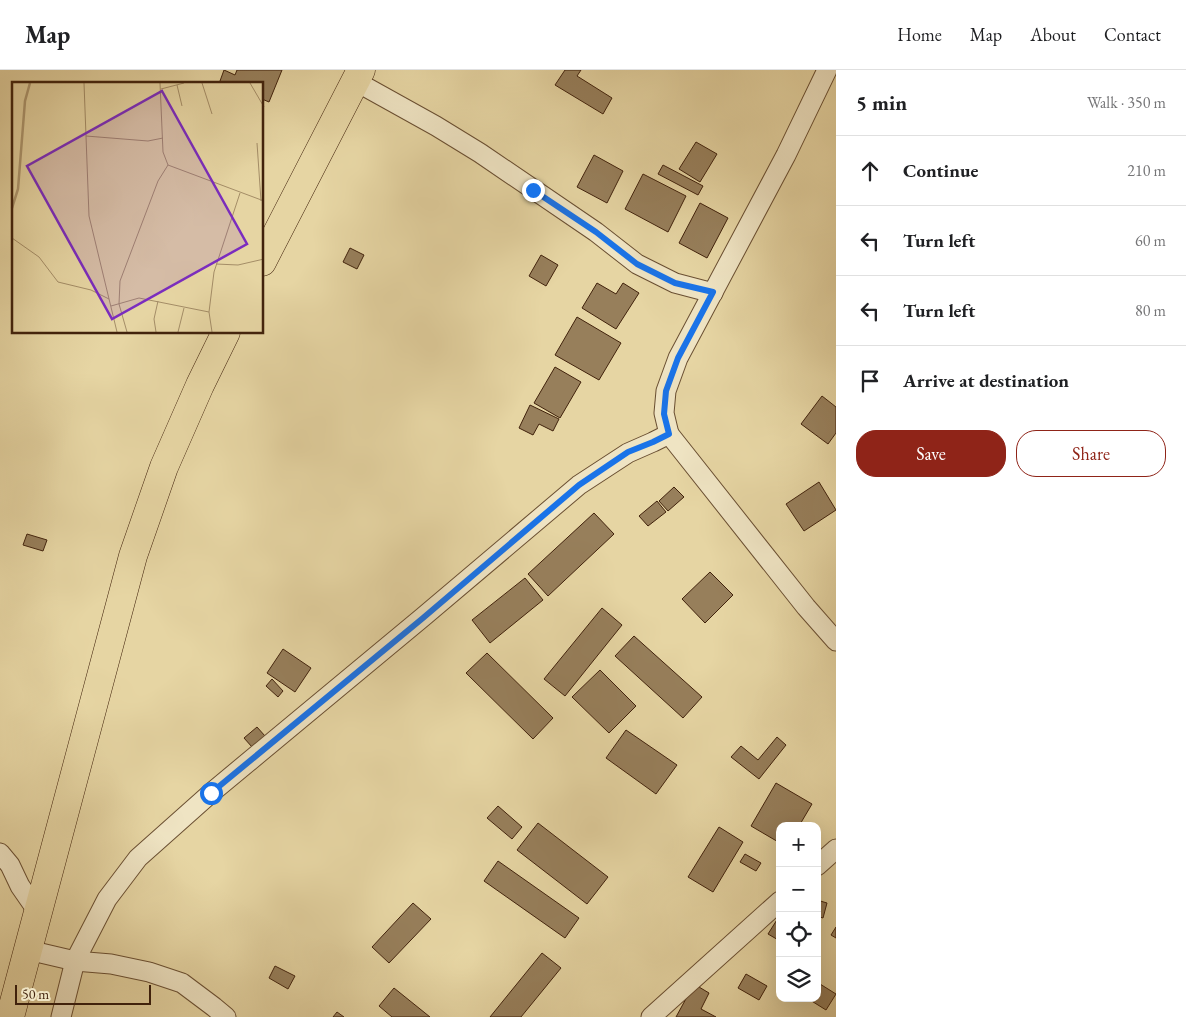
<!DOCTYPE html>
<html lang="en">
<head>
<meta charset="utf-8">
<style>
  body { margin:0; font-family:"EB Garamond",serif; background:#f2f2f2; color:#202124 }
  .controls { position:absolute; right:15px; bottom:15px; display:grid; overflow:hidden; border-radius:10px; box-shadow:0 5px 20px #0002 }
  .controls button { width:45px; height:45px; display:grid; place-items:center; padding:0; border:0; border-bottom:1px solid #e0e0e0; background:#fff; color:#202124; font:25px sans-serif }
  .scale { position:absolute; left:15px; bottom:12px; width:136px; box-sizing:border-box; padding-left:5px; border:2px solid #41220c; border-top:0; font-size:14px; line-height:18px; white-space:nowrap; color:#41220c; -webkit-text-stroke:4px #efe4c3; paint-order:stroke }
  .stop { position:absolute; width:15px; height:15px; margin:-11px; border:4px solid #1a73e8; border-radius:50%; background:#fff }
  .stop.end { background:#1a73e8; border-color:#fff; box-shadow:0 1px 5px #0008 }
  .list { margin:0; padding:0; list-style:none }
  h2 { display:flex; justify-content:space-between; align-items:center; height:65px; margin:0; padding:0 20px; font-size:21px }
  h2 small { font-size:16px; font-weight:400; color:#757577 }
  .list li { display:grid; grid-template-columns:32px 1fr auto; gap:15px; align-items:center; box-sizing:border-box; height:70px; padding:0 20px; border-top:1px solid #e0e0e0 }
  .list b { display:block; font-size:19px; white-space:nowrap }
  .list em { font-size:16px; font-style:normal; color:#757577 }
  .actions { display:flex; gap:10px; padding:15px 20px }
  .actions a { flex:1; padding:11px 0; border:1px solid #8f2418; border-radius:20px; text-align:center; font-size:18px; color:#8f2418 }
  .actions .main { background:#8f2418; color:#fff }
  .icon { flex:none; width:28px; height:28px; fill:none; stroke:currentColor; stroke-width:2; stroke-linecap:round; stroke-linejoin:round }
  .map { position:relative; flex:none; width:836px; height:947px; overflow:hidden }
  header { display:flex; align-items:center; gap:30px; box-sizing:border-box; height:70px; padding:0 25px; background:#fff; border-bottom:1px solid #e0e0e0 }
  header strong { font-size:24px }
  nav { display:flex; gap:28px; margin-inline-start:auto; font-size:18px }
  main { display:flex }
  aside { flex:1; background:#fff }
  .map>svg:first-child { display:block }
</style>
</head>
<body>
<header>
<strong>Map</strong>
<nav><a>Home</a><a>Map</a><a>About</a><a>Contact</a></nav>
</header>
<main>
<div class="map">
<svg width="836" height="947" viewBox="0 0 836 947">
  <rect width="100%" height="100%" fill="#e6d5a3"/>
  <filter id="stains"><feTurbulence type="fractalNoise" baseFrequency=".004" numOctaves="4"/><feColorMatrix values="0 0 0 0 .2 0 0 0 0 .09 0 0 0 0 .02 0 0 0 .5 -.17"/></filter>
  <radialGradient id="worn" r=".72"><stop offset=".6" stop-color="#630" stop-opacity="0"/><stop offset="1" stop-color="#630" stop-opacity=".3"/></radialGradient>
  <g fill="#977f5b" stroke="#41220c">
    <polygon points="224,0 235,5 237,0 282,0 269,32 262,29 262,14 226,14 220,11"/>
    <polygon points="565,0 581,0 577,6 612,28 603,44 555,15"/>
    <polygon points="696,72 717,84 700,112 679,99"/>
    <polygon points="594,85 623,101 607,133 577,117"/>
    <polygon points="663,95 703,116 698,125 658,104"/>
    <polygon points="643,104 686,126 668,162 625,139"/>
    <polygon points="700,133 728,148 707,188 679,173"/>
    <polygon points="350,178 364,185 357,199 343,192"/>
    <polygon points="541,185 558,195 546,216 529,206"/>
    <polygon points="597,213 616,224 623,213 639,223 616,259 582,238"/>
    <polygon points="577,247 621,273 599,310 555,285"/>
    <polygon points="555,297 581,312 560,348 534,333"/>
    <polygon points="822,326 836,337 836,363 828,374 801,354"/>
    <polygon points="530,335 559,349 553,361 539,354 533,365 519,358"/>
    <polygon points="819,412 836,440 804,461 786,434"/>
    <polygon points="674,417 684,427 668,441 659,431"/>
    <polygon points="657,431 666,442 648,456 639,446"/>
    <polygon points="594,443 614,464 548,526 528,504"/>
    <polygon points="27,464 47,470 43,481 23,475"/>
    <polygon points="710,502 733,525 705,553 682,529"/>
    <polygon points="525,508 543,530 490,573 472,550"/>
    <polygon points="602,538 622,555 565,626 544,609"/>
    <polygon points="634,566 702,627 683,648 615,586"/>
    <polygon points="283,579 311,598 295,622 267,603"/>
    <polygon points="487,583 553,648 533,669 466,603"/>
    <polygon points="600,600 636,636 609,663 572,627"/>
    <polygon points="272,609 283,621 278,627 266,616"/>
    <polygon points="257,657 265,666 252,677 244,668"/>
    <polygon points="626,660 677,695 656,724 606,688"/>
    <polygon points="777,667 786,675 759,709 731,687 741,676 758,690"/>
    <polygon points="776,713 812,734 799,756 780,756 780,773 751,756"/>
    <polygon points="498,736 522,757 512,769 487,748"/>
    <polygon points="538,753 608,807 587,834 517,780"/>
    <polygon points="719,757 743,772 713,822 688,807"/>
    <polygon points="745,784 761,793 756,801 740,792"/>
    <polygon points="498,791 579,848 565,868 484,811"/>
    <polygon points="817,830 827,833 823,848 817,846"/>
    <polygon points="413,833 431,849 389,893 372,877"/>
    <polygon points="780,845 780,871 768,864"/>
    <polygon points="836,857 836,868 831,865"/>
    <polygon points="542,883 561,898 521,947 490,947"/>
    <polygon points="275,896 295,906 288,919 269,908"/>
    <polygon points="746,904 767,916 759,930 738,918"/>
    <polygon points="694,914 709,923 701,939 716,947 676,947"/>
    <polygon points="820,914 836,924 826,940 810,930 811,928 817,928 817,918"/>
    <polygon points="394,918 430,947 392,947 379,936"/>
    <polygon points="337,942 344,947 333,947"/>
  </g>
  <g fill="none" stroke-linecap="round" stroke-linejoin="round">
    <defs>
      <g id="minor">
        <polyline points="355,11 436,56 480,83 596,162 637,194 675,213 713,223"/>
        <polyline points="669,364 806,537 836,571"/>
        <polyline points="0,783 10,795 20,816 38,842"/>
        <polyline points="817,796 836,779"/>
        <polyline points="28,880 75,891 111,894 149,902 182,913 214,937 226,947"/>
        <polyline points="61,947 75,891 107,829 138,788 211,723 423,547 579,415 628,383 653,372 669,364 664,343 666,321 678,288 786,85 827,0"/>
        <polyline points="651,947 780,831"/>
      </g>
      <g id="primary">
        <polyline points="262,192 361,0"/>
        <polyline points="10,947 133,486 164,397 200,315 226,262"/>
      </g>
    </defs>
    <use href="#minor" stroke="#6a4f32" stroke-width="21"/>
    <use href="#primary" stroke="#41220c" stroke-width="29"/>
    <use href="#minor" stroke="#efe4c3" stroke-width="19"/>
    <use href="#primary" stroke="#e6d5a3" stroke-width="28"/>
  </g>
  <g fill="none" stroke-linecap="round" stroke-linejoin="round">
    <polyline stroke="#1a73e8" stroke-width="6" points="211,723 423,548 579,415 628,382 653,372 669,364 664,344 666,321 678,288 713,222 675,213 637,194 596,162 533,120"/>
  </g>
  <g transform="translate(12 12)">
    <rect width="251" height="251" fill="#e6d5a3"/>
    <path fill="none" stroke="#ae9870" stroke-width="2.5" d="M0 126 6 107 13 19 18 1"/>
    <path fill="none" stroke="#a48d67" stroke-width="1" d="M72 1 77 134 105 250M190 1 200 32M238 1 252 25M165 3 170 24M149 7 172 1M74 54 136 59 151 56M245 61 249 119M156 83 252 119M0 156 27 175 46 200 79 208 97 217M204 182 226 183 252 177M99 224 127 216 197 230M115 250 107 222 108 199 146 99 156 83 151 70 148 1M144 250 142 237 146 219M166 250 172 226M200 250 197 230 202 190 228 111"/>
    <path fill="#7b2cbf" fill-opacity="0.15" stroke="#7b2cbf" stroke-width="2.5" d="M150 9 235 162 100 237 15 84Z"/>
    <rect width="251" height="251" fill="none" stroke="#41220c" stroke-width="2.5"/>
  </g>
  <rect width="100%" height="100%" filter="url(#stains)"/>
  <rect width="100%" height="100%" fill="url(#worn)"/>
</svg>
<div class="controls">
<button>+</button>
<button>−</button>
<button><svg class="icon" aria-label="locate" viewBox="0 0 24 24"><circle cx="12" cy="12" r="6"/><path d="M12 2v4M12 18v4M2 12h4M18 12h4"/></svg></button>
<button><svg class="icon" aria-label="layers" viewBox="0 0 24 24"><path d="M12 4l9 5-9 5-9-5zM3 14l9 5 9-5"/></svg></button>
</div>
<div class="scale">50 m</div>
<div class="stop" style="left:211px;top:723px"></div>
<div class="stop end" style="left:533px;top:120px"></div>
</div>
<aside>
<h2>5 min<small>Walk · 350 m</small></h2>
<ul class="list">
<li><svg class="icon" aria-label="ahead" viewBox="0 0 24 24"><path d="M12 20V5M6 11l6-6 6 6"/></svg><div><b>Continue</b></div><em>210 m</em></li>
<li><svg class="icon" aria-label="left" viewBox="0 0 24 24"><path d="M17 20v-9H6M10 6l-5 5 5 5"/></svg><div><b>Turn left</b></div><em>60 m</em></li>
<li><svg class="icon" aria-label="left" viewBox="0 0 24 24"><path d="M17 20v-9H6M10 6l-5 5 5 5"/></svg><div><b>Turn left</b></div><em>80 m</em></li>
<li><svg class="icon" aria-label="arrive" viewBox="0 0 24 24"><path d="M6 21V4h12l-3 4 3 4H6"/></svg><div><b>Arrive at destination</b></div></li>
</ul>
<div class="actions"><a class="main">Save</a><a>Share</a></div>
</aside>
</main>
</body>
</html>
